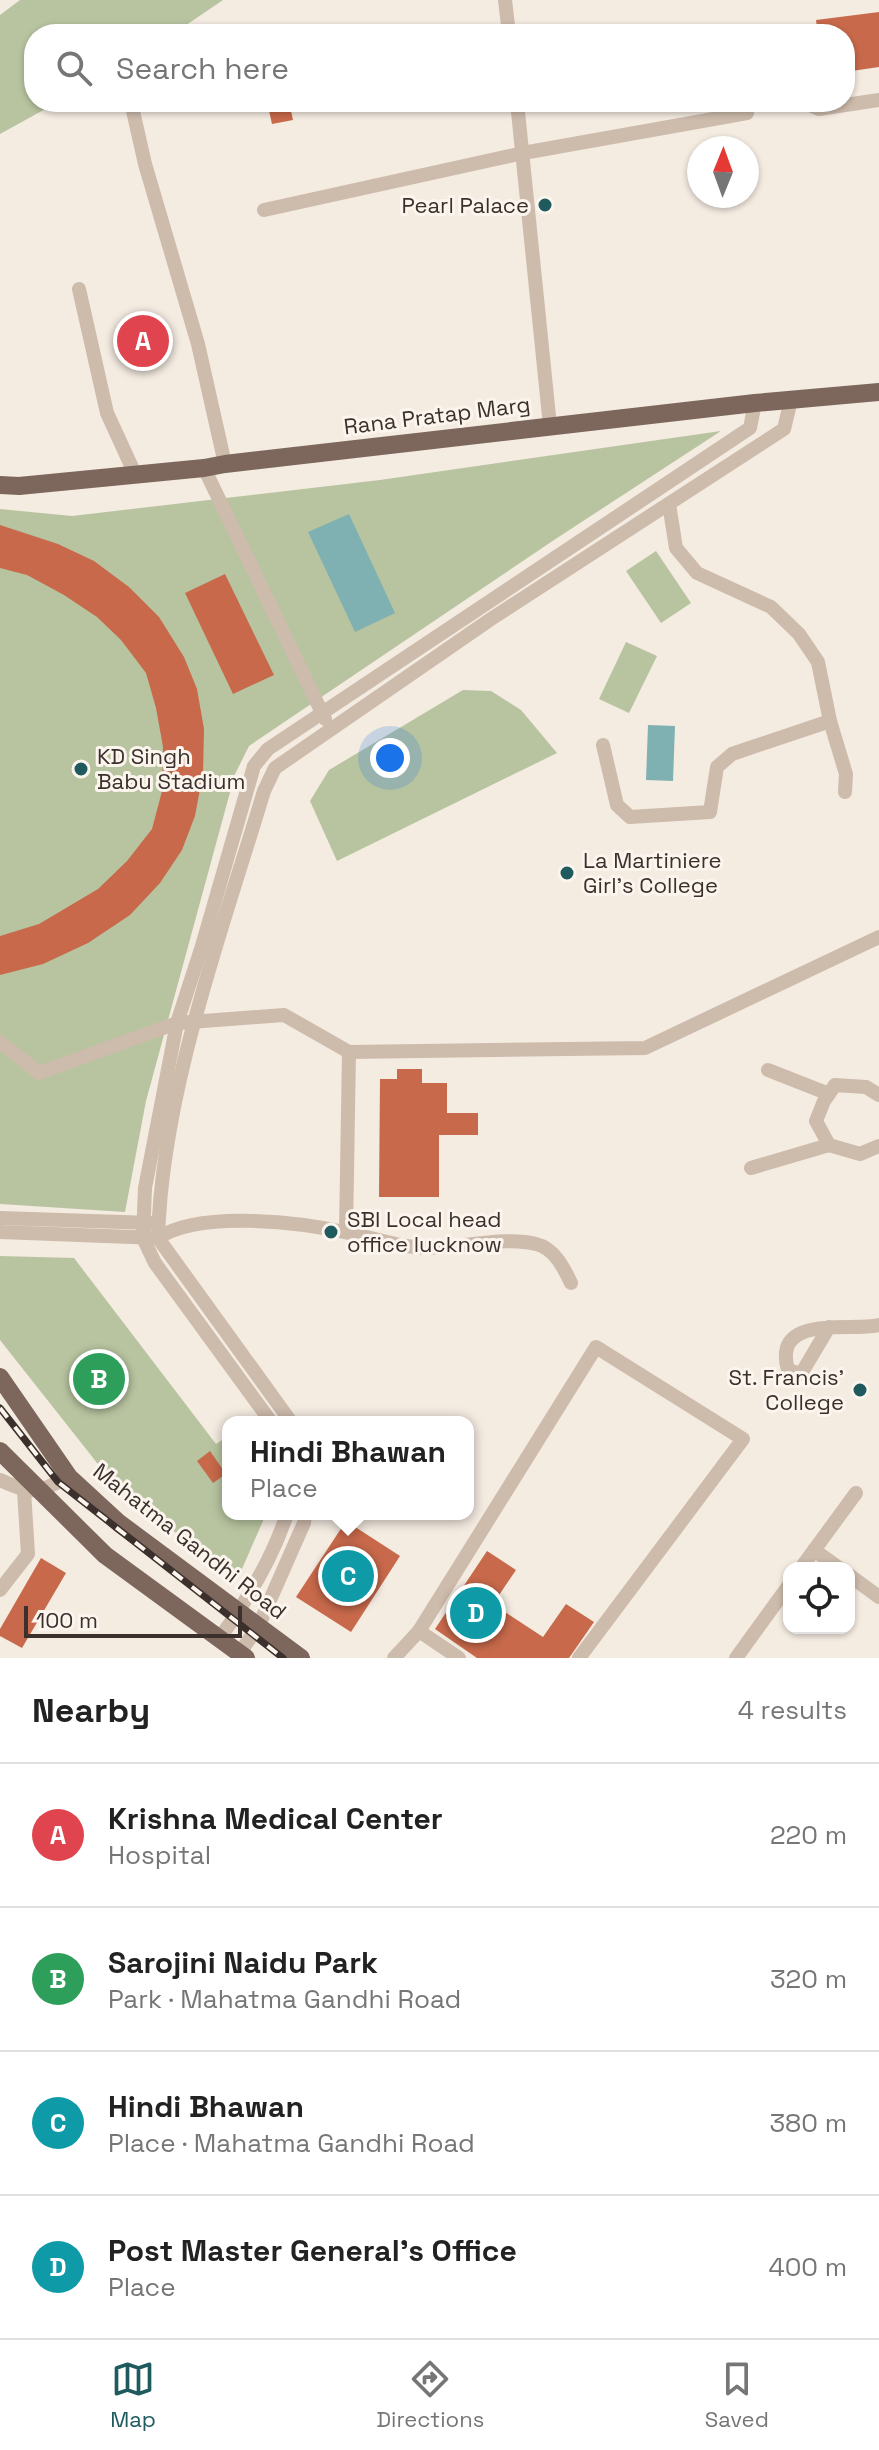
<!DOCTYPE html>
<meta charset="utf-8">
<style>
body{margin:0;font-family:"Space Grotesk",sans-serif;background:#f6f6f6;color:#222}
.controls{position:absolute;right:24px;bottom:24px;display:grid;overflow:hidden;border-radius:16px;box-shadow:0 2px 6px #0004}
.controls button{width:72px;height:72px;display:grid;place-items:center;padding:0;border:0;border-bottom:2px solid #e0e0e0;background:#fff;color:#222;font:40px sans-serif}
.compass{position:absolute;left:687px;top:136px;width:72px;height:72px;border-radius:50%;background:#fff;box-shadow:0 2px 6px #0004;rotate:1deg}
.scale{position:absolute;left:24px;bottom:20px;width:218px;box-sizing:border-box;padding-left:8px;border:4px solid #3b302b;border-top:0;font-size:22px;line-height:28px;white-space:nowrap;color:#3b302b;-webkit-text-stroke:6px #fbf5ee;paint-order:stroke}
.you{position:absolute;left:390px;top:758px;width:28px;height:28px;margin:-20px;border:6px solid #fff;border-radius:50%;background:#1a73e8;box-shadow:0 0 0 12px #1a73e833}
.badge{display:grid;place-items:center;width:52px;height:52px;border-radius:50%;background:#1f5a5e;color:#fff;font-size:26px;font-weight:700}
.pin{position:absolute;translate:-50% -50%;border:4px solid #fff;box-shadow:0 2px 8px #0006}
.popup{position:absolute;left:222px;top:1416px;width:252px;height:104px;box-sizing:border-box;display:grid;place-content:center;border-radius:16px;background:#fff;filter:drop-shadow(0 2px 6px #0005);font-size:26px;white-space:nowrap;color:#767676}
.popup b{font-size:30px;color:#222}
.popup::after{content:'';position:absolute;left:50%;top:100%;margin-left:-16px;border:16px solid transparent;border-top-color:#fff}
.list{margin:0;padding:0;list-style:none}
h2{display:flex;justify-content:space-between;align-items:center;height:104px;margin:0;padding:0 32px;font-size:34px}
h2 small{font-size:26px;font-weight:400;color:#767676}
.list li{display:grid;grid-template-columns:52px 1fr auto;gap:24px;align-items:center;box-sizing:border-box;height:144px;padding:0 32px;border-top:2px solid #e0e0e0}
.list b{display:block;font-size:30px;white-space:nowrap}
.list p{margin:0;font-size:26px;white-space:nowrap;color:#767676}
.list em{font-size:26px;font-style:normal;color:#767676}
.icon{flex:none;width:44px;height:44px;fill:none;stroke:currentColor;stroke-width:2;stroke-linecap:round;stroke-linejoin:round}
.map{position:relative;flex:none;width:879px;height:1658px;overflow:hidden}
.search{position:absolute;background:#fff;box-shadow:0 2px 6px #0004;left:24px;right:24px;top:24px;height:88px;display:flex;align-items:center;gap:20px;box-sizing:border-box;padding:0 28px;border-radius:32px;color:#767676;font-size:30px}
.sheet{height:680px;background:#fff}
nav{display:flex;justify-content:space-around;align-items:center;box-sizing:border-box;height:112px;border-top:2px solid #e0e0e0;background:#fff;font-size:22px;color:#767676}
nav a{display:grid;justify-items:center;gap:4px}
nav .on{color:#1f5a5e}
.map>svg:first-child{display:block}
.green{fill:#b8c4a0}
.water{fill:#7fb0b2}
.building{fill:#c8694b}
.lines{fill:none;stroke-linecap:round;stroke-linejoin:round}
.minor{stroke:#cdbbac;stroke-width:14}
.major{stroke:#7d675c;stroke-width:18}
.rail-casing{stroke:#3b302b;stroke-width:7}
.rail{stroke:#fbf5ee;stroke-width:4;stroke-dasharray:12;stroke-linecap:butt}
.poi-dot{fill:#1f5a5e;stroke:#fbf5ee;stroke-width:3}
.labels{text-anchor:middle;stroke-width:6;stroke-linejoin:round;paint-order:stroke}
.poi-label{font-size:22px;fill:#3b302b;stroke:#fbf5ee;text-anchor:start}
.street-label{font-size:22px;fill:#3b302b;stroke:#fbf5ee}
</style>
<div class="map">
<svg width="879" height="1658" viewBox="0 0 879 1658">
<rect width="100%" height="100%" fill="#f4ebe1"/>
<g class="green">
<polygon points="20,0 223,0 173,34 34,34 34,102 58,102 0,134 0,15"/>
<polygon points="721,431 554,540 249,746 235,774 146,1101 125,1212 0,1204 0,509 72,516 380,480"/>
<polygon points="656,551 691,603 661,623 626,571"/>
<polygon points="626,642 657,656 629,713 599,699"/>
<polygon points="463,690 491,691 521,710 557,753 337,861 310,801 329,770"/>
<polygon points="0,1256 74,1258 216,1444 228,1436 228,1514 266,1514 238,1578 120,1492 0,1340"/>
</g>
<g class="water">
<polygon points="349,514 395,613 355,632 308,532"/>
<polygon points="648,725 675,726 673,781 646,780"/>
</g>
<g class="building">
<polygon points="879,12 879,67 845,72 845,34 818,34 816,20"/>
<polygon points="267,102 289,102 293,120 272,124"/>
<polygon points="0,525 58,544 94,561 129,587 159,617 184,657 197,689 204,729 203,773 195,816 182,850 160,883 130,915 88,943 43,964 0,975 0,936 39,924 98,889 127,861 152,829 162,791 163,747 156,708 146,673 121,640 97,617 64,595 27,575 0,568"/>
<polygon points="225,574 274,675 233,694 185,593"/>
<polygon points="397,1069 422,1069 422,1083 447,1083 447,1113 478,1113 478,1135 439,1135 439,1197 379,1197 380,1079 397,1079"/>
<polygon points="210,1451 226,1474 213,1483 197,1461"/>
<polygon points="346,1521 400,1556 351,1632 296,1597"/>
<polygon points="487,1551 516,1570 493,1604 543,1637 566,1604 594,1622 569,1658 477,1658 435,1629"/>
<polygon points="41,1558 66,1573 22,1648 0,1636 0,1629"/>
</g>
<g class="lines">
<g class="minor">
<polyline points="505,0 509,34"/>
<polyline points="131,102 145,164 198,344 225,464"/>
<polyline points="517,102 550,426"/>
<polyline points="810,102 810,105 819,109 879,100"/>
<polyline points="264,210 523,153 747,113"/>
<polyline points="79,289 107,413 135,474"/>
<polyline points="204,468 325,719"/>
<polyline points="669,504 676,548 697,573 771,607 799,634 818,662 830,721 846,774 845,792"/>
<polyline points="603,745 617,805 630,817 710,812 717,767 732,754 830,721"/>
<polyline points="0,1042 39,1073 177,1023 284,1015 349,1052 645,1048 879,937"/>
<polyline points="768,1070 829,1094"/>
<polyline points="879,1095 866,1087 835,1085 824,1101 816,1121 829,1145 860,1154 879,1146"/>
<polyline points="751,1168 829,1145"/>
<polyline points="0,1218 152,1223"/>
<path d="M0 1232 158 1238C200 1210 300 1222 349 1233 370 1237 392 1245 414 1247 451 1251 503 1235 536 1244 554 1248 564 1268 571 1283"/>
<polyline points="346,1232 349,1052"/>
<path d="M829 1327 801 1374 788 1370C772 1313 851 1332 879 1325"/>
<polyline points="271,1422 155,1263 143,1238 145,1188 177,1023 202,946 254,766 268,749 750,428 755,403"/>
<path d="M291 1422 158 1238C162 1092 222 931 264 791L275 768 491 619 784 429 791 400"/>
<path d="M0 1480C34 1495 36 1493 69 1477"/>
<polyline points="814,1550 839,1568"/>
<polyline points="801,1568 856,1493"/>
<polyline points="849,1575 879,1597"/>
<polyline points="0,1590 28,1554 24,1491"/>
<polyline points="419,1631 596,1347 743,1439 579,1658"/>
<path d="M219 1639C247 1601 272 1559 287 1514"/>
<polyline points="239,1654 259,1625 304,1523 305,1514"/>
<polyline points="394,1658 419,1631 459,1658"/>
<polyline points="736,1658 789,1585"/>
</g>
<g class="major">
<polyline points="0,485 19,486 204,468 225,464 755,403 879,392"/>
<polyline points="0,1377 69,1477 119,1523 301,1658"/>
<polyline points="0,1451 105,1555 246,1658"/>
</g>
<g class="rail-casing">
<polyline id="rail" points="0,1408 58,1482 283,1658"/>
</g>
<use href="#rail" class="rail"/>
</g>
<g class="poi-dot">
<circle cx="545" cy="205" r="8"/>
<circle cx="81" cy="769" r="8"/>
<circle cx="567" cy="873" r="8"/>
<circle cx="331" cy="1232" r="8"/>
<circle cx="860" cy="1390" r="8"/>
</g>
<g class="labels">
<g class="poi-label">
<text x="529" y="213" text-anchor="end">Pearl Palace</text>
<text x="97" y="764">KD Singh<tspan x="97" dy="25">Babu Stadium</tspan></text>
<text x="583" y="868">La Martiniere<tspan x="583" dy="25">Girl's College</tspan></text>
<text x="347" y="1227">SBI Local head<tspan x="347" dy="25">office lucknow</tspan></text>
<text x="844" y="1385" text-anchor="end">St. Francis'<tspan x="844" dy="25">College</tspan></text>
</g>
<g class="street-label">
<text transform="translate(437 415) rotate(-7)" y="8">Rana Pratap Marg</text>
<text transform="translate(190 1541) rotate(38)" y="8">Mahatma Gandhi Road</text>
</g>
</g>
</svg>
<div class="controls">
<button><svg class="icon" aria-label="locate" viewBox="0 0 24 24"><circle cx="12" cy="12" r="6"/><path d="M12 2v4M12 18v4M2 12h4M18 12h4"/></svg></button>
</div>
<svg class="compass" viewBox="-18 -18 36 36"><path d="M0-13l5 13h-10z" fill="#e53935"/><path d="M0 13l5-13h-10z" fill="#767676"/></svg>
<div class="scale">100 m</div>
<div class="you"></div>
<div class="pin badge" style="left:143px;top:341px;background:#e0444e">A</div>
<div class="pin badge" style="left:99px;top:1379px;background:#2e9e5b">B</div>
<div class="pin badge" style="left:348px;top:1576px;background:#0f9aa8">C</div>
<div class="popup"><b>Hindi Bhawan</b>Place</div>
<div class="pin badge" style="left:476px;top:1613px;background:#0f9aa8">D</div>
<div class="search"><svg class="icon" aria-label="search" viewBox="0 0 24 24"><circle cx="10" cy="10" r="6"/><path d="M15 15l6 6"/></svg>Search here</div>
</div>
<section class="sheet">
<h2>Nearby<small>4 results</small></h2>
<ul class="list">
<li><span class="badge" style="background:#e0444e">A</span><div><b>Krishna Medical Center</b><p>Hospital</p></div><em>220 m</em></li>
<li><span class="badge" style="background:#2e9e5b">B</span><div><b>Sarojini Naidu Park</b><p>Park · Mahatma Gandhi Road</p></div><em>320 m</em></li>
<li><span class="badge" style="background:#0f9aa8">C</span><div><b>Hindi Bhawan</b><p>Place · Mahatma Gandhi Road</p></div><em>380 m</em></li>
<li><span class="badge" style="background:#0f9aa8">D</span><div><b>Post Master General's Office</b><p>Place</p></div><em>400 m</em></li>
</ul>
</section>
<nav>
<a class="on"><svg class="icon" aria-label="map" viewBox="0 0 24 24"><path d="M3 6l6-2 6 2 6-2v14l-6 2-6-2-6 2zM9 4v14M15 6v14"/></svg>Map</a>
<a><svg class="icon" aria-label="directions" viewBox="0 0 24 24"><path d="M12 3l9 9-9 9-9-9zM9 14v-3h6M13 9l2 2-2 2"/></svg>Directions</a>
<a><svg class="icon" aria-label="saved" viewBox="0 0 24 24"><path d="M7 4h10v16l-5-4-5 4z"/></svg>Saved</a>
</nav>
